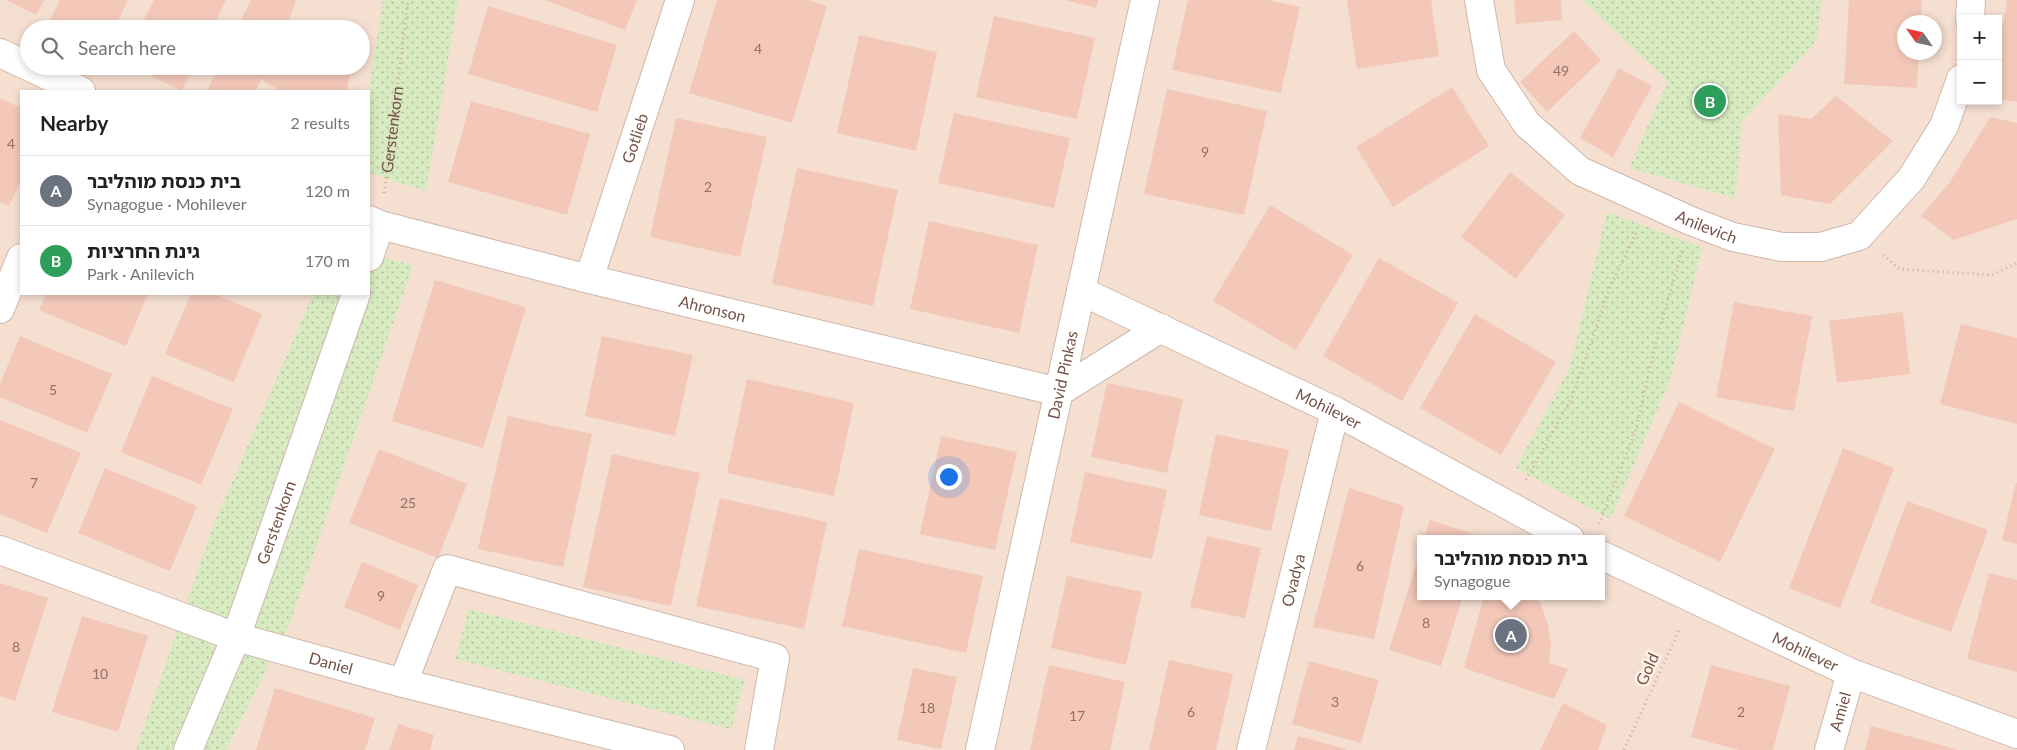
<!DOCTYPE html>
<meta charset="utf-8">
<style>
body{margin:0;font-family:Lato,"Noto Sans Hebrew",sans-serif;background:#f2f2f2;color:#202124}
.controls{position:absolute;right:15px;top:15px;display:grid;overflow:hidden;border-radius:0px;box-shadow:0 2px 8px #0003}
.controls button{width:45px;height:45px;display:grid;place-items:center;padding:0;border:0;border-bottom:1px solid #e0e0e0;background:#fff;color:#202124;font:25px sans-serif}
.compass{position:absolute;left:1897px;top:15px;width:45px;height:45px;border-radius:50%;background:#fff;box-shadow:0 2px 8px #0003;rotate:304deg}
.you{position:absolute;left:948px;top:476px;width:18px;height:18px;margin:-12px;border:4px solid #fff;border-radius:50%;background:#1a73e8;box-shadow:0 0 0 8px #1a73e833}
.badge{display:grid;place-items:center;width:32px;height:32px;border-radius:50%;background:#ea580c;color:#fff;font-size:16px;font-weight:700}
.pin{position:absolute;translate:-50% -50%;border:2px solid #fff;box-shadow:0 1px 5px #0006}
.popup{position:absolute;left:1417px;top:535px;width:188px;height:65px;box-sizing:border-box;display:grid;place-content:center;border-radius:0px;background:#fff;filter:drop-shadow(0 1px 4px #0005);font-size:16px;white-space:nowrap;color:#757577}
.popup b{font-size:19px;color:#202124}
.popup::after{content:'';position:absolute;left:50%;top:100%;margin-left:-10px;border:10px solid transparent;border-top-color:#fff}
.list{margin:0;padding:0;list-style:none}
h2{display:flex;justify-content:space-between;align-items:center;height:65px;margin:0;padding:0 20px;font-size:21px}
h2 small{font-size:16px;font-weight:400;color:#757577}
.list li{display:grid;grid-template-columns:32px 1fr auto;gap:15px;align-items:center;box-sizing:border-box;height:70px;padding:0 20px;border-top:1px solid #e0e0e0}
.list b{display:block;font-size:19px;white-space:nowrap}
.list p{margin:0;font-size:16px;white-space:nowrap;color:#757577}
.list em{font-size:16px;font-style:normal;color:#757577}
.icon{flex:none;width:28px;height:28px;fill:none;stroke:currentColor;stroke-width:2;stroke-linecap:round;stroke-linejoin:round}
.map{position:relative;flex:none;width:2017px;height:750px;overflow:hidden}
.search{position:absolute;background:#fff;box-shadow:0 2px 8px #0003;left:20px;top:20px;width:350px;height:55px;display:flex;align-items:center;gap:12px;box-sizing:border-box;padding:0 18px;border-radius:28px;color:#757577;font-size:19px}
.panel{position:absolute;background:#fff;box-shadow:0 2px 8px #0003;left:20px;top:90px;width:350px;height:205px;border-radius:0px}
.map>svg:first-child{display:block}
.residential{fill:#f4dfd0;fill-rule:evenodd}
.park{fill:url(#park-dots)}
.building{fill:#f3c8b9}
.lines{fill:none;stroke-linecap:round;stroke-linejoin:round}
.minor-casing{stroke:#d0b7ac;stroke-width:30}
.path{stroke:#d7ab9c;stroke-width:3;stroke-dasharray:1 4;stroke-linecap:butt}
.minor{stroke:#fff;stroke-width:28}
.labels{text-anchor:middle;stroke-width:5;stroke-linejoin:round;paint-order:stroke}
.number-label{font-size:14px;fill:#947064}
.street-label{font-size:16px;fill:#755248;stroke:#fff3e9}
</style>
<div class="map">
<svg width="2017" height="750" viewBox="0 0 2017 750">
<defs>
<pattern id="park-dots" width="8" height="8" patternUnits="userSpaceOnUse" patternTransform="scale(1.25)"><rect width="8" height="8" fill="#d7eac0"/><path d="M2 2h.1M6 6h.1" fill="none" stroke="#b3c09e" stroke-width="1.8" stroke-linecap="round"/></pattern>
</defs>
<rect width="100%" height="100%" fill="#fdefe2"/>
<path class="residential" d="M0 0H2017V750H0ZM1961 19H1998V101H1961ZM1904 22H1934V52H1904ZM29 29H361V66H29ZM21 91H369V294H21ZM1421 539H1601V596H1421Z"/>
<g class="park">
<polygon points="383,0 458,0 426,191 369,173 369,91"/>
<polygon points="1582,0 1822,0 1816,42 1742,121 1735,198 1629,168 1668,81"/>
<polygon points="1607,212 1702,247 1670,381 1610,519 1516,468 1570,367"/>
<polygon points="369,254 413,265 291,620 226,750 136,750 212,529 313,294 369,294"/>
<polygon points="469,609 744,680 731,729 455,659"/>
</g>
<g class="building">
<polygon points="6,0 44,0 36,15"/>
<polygon points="60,0 128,0 114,29 46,29"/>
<polygon points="154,0 226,0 212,29 139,29"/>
<polygon points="251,0 296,0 286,29 237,29"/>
<polygon points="545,0 637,0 625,30"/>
<polygon points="717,0 808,0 827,6 792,123 689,93"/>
<polygon points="1065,0 1098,0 1096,8"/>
<polygon points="1188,0 1268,0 1300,7 1281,93 1172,70"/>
<polygon points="1347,0 1431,0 1439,56 1357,69"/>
<polygon points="1514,0 1561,0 1562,20 1516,24"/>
<polygon points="1849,0 1922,0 1921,22 1904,22 1904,52 1919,52 1917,88 1844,84"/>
<polygon points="2007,0 2017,0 2017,102 1998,99 1998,58"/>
<polygon points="488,6 617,45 597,112 468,74"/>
<polygon points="994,16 1095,38 1077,119 976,97"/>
<polygon points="1574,31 1601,60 1547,112 1520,82"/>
<polygon points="859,35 937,52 916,151 837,133"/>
<polygon points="132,66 194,66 182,91"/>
<polygon points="219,66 351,66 347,91 280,91 261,79 256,91 207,91"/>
<polygon points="1619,68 1652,86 1613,157 1580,138"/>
<polygon points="1452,87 1489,146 1393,207 1356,147"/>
<polygon points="1167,89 1267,111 1244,215 1144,194"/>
<polygon points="1836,96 1893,141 1830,204 1781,195 1778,114 1811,119"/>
<polygon points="0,98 21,108 21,180 9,206 0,202"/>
<polygon points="471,101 590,134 567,215 448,182"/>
<polygon points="954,113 1070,138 1054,208 938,183"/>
<polygon points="1990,117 2017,123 2017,219 1954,240 1921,216 1950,182"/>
<polygon points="676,118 767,137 740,257 650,237"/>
<polygon points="797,168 898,190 873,306 772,284"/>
<polygon points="1510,172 1565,215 1516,279 1461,237"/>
<polygon points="1270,205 1353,255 1296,350 1213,301"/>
<polygon points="929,221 1038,245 1019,333 910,309"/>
<polygon points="1379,258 1458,303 1402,401 1323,356"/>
<polygon points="435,280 526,307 483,448 392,421"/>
<polygon points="46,294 148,294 126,346 39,310"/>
<polygon points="191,294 214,294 262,314 234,382 165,354"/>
<polygon points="1734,302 1812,316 1794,411 1716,397"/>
<polygon points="1903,312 1910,374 1837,383 1829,321"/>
<polygon points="1475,314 1556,362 1501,455 1420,408"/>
<polygon points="1961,324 2017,338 2017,424 1940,404"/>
<polygon points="20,336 112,374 87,433 0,397 0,384"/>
<polygon points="602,336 693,355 675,436 585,416"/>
<polygon points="152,376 233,409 201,485 121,452"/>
<polygon points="747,379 854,403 834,496 727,473"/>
<polygon points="1107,383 1183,399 1167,473 1091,457"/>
<polygon points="1679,402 1775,449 1720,562 1624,516"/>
<polygon points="508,416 592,434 563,567 478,549"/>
<polygon points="0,420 81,453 47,533 0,514"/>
<polygon points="1216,434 1289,450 1271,531 1199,515"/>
<polygon points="941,436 1017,452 995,550 920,534"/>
<polygon points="1843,448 1894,468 1840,608 1789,588"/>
<polygon points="379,449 467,484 438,558 349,523"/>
<polygon points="612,454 700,473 671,606 583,587"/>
<polygon points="105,468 197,506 170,571 78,533"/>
<polygon points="1085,472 1167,490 1152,559 1070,542"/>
<polygon points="2016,483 2017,483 2017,544 2002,540"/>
<polygon points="1349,488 1404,506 1374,639 1313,627"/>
<polygon points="720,498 827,522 804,629 696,606"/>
<polygon points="1907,501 1988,530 1951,632 1870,603"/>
<polygon points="1430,520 1482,537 1482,539 1424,539"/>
<polygon points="1207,536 1261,548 1245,618 1190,607"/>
<polygon points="859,549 983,576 966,653 842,626"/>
<polygon points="1421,549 1421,596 1463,596 1441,666 1389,650"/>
<polygon points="362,562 418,585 400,630 344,607"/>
<polygon points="1989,573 2017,580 2017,672 1967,659"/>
<polygon points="1067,576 1142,592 1126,665 1051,648"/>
<polygon points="0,583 48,598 15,701 0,696"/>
<polygon points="1484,596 1529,596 1540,602 1548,625 1551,645 1549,663 1568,669 1554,699 1464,668"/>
<polygon points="82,616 148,636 118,732 52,712"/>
<polygon points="1169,660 1233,674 1216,750 1149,750"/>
<polygon points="1309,661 1379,680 1361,743 1292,724"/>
<polygon points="1049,665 1125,682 1110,750 1030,750"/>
<polygon points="1711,665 1790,686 1773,750 1739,750 1691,737"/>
<polygon points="913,668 957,677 941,749 897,740"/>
<polygon points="275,688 375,718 365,750 256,750"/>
<polygon points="1563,703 1607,725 1598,750 1540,750"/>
<polygon points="398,724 434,735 430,750 389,750"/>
<polygon points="1871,726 1956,749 1956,750 1865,750"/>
<polygon points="1298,736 1346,749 1346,750 1294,750"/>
</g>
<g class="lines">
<g class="minor-casing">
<g id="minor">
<path id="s2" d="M1479 0 1491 70 1527 124 1580 171 1691 221 1733 237 1782 247H1821L1859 236 1911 179 1944 126 1961 79"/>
<polyline points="1970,19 1971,0"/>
<polyline points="0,53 81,91"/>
<path id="s3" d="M369 220 380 225 589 279 1059 392"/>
<polyline points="369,257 380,225"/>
<path id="s4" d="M589 279 680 0"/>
<path id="s5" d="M1081 291 1335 411 1570 539"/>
<polyline points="0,309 21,258"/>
<polyline points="1059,392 1161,328"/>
<path id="s6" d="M0 550 236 637 403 683 670 750"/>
<path id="s7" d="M1601 555 1851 673 2017 734"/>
<polyline points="403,683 447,569 775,658 759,750"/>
<path id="s8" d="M188 750 236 637 356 294"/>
<path id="s9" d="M980 750 1145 0"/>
<path id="s10" d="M1251 750 1335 411"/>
<path id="s11" d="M1829 750 1851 673"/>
</g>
</g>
<g class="path">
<path id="s1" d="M384 193 408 0"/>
<polyline points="1883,255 1899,269 1992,275 2017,263"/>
<polyline points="1526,480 1572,397 1610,287 1637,231"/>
<polyline points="1599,524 1636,429 1658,333 1682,251"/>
<polyline points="1624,750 1680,628"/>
</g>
<use href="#minor" class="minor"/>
</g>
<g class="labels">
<g class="number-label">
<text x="758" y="54">4</text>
<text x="1561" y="76">49</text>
<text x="11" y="149">4</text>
<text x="1205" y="157">9</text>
<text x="708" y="192">2</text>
<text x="53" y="395">5</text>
<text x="34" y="488">7</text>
<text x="408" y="508">25</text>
<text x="1360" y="571">6</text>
<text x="381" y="601">9</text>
<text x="1426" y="628">8</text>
<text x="16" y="652">8</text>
<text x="100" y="679">10</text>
<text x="1335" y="707">3</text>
<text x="927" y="713">18</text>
<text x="1191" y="717">6</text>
<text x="1741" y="717">2</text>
<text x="1077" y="721">17</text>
</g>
<g class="street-label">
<text dy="6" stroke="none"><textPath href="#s1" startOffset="64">Gerstenkorn</textPath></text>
<text dy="6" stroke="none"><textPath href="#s4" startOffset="148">Gotlieb</textPath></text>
<text dy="6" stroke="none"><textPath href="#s2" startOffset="345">Anilevich</textPath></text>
<text dy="6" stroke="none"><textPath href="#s3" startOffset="355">Ahronson</textPath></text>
<text dy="6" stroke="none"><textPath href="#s9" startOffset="384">David Pinkas</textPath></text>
<text dy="6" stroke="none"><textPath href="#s5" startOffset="274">Mohilever</textPath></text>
<text dy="6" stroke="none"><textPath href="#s8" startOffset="244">Gerstenkorn</textPath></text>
<text dy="6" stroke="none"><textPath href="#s10" startOffset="175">Ovadya</textPath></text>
<text dy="6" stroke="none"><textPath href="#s7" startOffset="226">Mohilever</textPath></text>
<text dy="6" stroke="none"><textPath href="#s6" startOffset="350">Daniel</textPath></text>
<text transform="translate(1647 669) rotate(-66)" y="6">Gold</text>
<text dy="6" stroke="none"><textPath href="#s11" startOffset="40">Amiel</textPath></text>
</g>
</g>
</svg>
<div class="controls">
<button>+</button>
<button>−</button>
</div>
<svg class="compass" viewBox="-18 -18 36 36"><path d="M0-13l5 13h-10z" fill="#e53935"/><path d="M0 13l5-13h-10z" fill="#757577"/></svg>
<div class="you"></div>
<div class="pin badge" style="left:1511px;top:635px;background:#6b7280">A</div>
<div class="popup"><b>בית כנסת מוהליבר</b>Synagogue</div>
<div class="pin badge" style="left:1710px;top:101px;background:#2e9e5b">B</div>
<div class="search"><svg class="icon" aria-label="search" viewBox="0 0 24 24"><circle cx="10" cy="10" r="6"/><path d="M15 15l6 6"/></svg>Search here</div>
<section class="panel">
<h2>Nearby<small>2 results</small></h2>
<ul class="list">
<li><span class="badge" style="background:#6b7280">A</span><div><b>בית כנסת מוהליבר</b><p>Synagogue · Mohilever</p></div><em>120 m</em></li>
<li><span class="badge" style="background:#2e9e5b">B</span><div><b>גינת החרציות</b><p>Park · Anilevich</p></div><em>170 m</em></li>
</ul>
</section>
</div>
